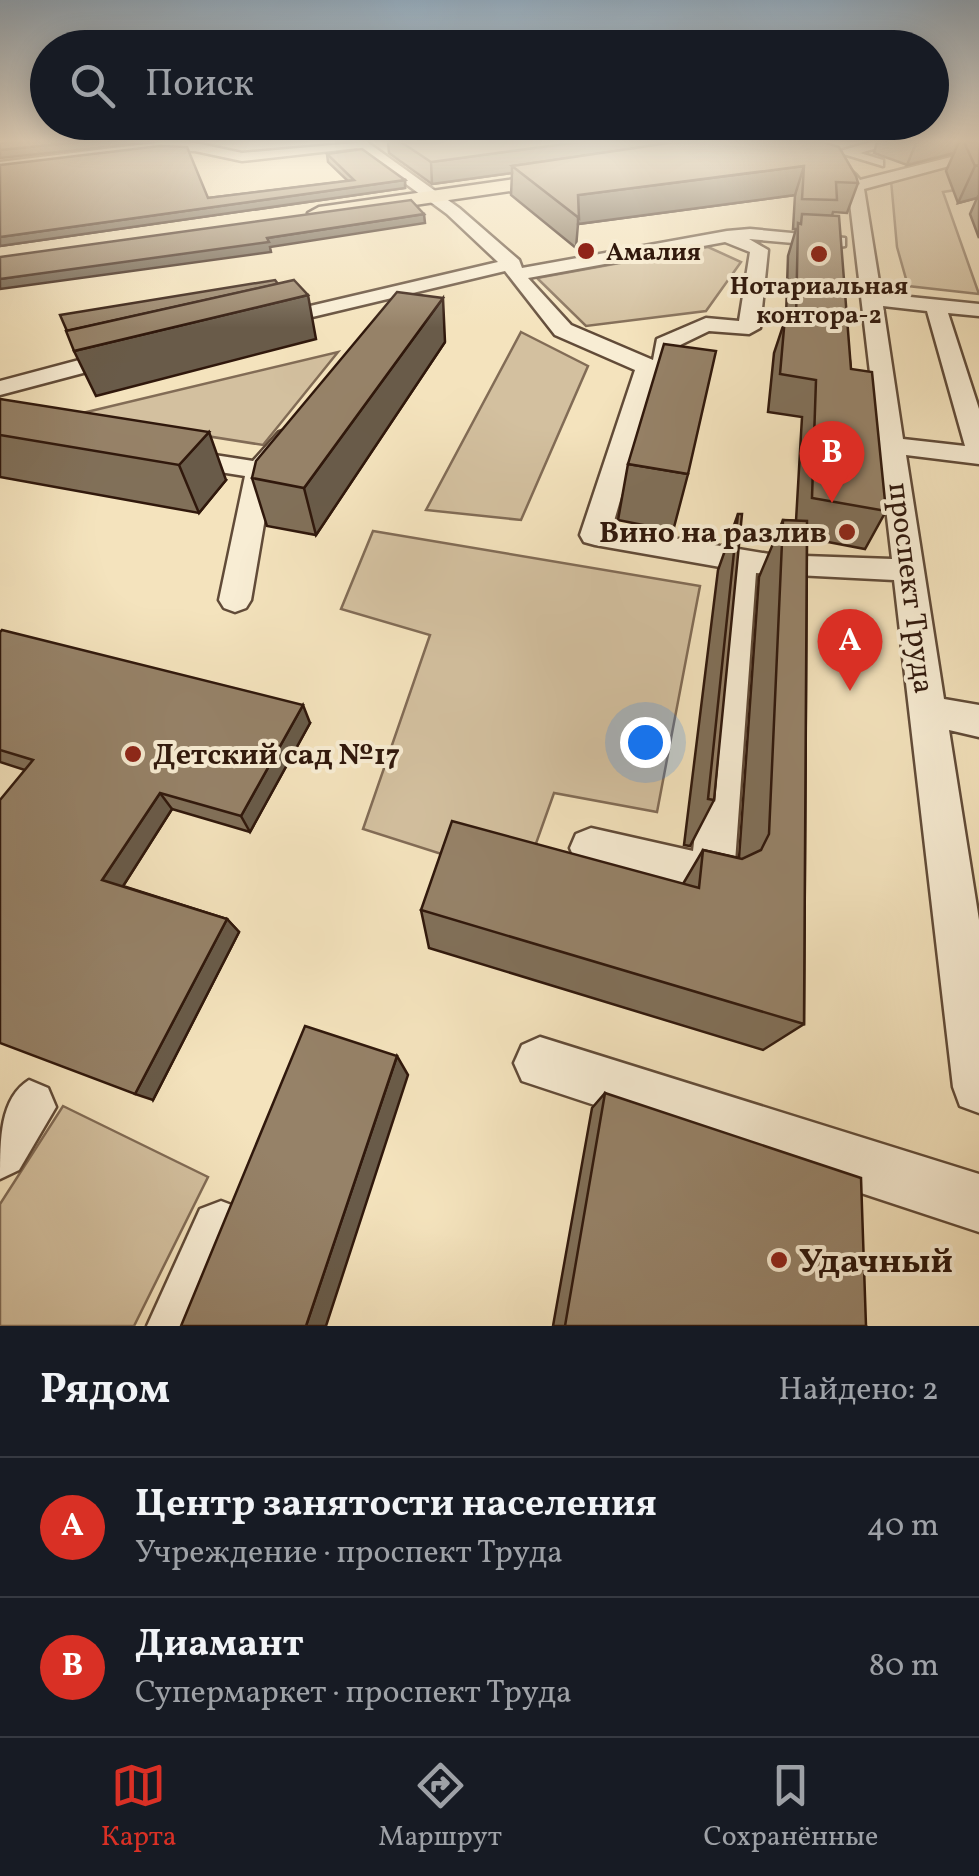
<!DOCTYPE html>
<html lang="ru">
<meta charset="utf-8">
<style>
body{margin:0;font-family:Vollkorn,serif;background:#20242c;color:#f1f3f6}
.you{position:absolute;left:645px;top:742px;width:35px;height:35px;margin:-25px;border:8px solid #fff;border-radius:50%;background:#1a73e8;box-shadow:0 0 0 15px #1a73e833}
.badge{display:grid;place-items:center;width:65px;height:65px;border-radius:50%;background:#d93025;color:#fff;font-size:32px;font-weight:700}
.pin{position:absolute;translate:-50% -82px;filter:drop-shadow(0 2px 5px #0008)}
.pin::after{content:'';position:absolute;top:52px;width:35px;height:30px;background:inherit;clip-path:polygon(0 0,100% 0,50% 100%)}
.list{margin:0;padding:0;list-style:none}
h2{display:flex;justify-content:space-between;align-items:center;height:130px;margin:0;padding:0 40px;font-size:42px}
h2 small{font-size:32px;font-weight:400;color:#9ea1a6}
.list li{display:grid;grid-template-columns:65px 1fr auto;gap:30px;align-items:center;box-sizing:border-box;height:140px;padding:0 40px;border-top:2px solid #363941}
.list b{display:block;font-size:38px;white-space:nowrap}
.list p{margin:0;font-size:32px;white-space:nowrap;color:#9ea1a6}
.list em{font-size:32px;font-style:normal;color:#9ea1a6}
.icon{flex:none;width:55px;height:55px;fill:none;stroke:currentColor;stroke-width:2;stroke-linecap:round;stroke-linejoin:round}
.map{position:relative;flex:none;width:979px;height:1326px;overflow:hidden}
.search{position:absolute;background:#171b24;box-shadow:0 5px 25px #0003;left:30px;right:30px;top:30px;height:110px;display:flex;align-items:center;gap:25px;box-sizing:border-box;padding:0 35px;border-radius:55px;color:#9ea1a6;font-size:38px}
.sheet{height:410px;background:#171b24}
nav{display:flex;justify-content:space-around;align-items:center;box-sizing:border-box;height:140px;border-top:2px solid #363941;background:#171b24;font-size:28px;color:#9ea1a6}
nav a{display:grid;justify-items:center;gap:5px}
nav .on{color:#d93025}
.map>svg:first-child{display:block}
.green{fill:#d3c09f;stroke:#826c56;stroke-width:2.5}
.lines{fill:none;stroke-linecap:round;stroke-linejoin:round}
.minor-casing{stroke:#614b38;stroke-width:5}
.major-casing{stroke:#30180c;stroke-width:5}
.minor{fill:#f8edd4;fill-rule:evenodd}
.major{fill:#f4e3bd;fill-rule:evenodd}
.wall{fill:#817059;stroke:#30180c;stroke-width:2.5}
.shaded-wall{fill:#695b49;stroke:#30180c;stroke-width:2.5}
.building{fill:#968268;stroke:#30180c;stroke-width:2.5}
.poi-dot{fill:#8f2418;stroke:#f8edd4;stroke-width:4}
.labels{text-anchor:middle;stroke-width:8;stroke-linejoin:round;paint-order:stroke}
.far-poi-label{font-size:25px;font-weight:bold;fill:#30180c;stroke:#f8edd4;text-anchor:start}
.poi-label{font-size:30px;font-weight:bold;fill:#30180c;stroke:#f8edd4;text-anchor:end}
.street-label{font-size:30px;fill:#30180c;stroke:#f8edd4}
.near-poi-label{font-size:35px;font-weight:bold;fill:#30180c;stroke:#f8edd4;text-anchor:start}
</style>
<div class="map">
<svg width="979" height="1326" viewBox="0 0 979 1326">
<rect width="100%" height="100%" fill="#f4e3bd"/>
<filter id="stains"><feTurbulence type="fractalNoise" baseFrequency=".002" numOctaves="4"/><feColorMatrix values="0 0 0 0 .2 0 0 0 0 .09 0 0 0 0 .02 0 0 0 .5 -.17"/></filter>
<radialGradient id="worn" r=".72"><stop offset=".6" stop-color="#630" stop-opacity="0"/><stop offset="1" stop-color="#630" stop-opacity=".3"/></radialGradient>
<g class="green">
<polygon points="979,161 955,190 943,192 979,294 908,286 897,247 891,180"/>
<polygon points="708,247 741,262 706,311 586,326 537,278"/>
<polygon points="521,332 588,366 521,520 426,510"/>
<polygon points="338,352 263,445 74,415"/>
<polygon points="373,531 700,586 657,812 554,793 523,880 363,829 430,635 341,609"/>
<polygon points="63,1106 208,1177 134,1326 0,1326 0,1204"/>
</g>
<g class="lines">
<g class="minor-casing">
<g id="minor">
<path d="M162 142 195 143 242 153 367 142 459 208 519 260 522 268 727 231 750 229 845 238V246L839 247 749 239 768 250 760 328 749 334 709 331 676 347 672 371 657 373 612 528 775 555 892 559 848 186 843 178 811 161C824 153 851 167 860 180L979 150V158L864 189 881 294 979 304V316L948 313 979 409V464L906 455 944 699 979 705V737L949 730 979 920V1113L960 1106 953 1087 894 580 756 573 734 876 727 891 712 897 576 862 570 848 576 834 591 828 693 851 726 568 595 545 584 542 580 535 635 370 555 335 505 271 266 328 259 326 255 322 259 318 498 262 447 214 357 148 242 161 195 151 162 150 0 170V162ZM725 242 750 252 739 321 706 318 657 339 653 360 571 325 528 278ZM883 306 927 311 965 446 903 439Z"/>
<polygon points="871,142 896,142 860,153 883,160 883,166 837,152"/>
<polygon points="128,347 136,349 139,354 136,359 0,395 0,381"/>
<polygon points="288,429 301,437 273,471 251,600 246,608 235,612 224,608 219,600 245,476 176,465 163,457 176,449 253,461 279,432"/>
<polygon points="540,1037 979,1174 979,1232 522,1081 514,1063 522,1045"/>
<path d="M29 1080 48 1088 56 1107 19 1170 0 1179C0 1139 0 1098 29 1080Z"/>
<polygon points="221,1201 242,1209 250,1230 209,1326 147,1326 200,1209"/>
</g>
</g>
<g class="major-casing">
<polygon id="major" points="572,171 579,173 579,181 319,219 308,213 319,207"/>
</g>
<use href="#minor" class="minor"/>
<use href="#major" class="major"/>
</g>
<g class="wall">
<polygon points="388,142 823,142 858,183 847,213 833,212 832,216 851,369 886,511 865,549 807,538 804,1024 763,1050 429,948 421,910 683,884 703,850 739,858 759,577 783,520 796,521 802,417 768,412 774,353 786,317 788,256 796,229 793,229 795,195 578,224 576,248 511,195 512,173 432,184 389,153"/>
<polygon points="877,142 979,142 979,238 970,214 977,198 958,203 946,171 954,153 907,165 874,153"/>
<polygon points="327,154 405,180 405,188 0,246 0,165 208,198 348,181 328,162"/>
<polygon points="445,342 316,535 267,526 252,478"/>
<polygon points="0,399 226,480 199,513 0,477"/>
<polygon points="628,464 688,474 673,531 618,520"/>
<polygon points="738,514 714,800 690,846 684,845 718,570"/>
<polygon points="0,632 310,723 250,832 172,809 123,886 227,919 239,932 153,1100 25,770 0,762"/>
<polygon points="605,1093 866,1326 553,1326 592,1108"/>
</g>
<g class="shaded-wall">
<polygon points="78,142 154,142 0,158 0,150"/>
<polygon points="579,142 677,142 512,166 512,173 432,184 431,162"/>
<polygon points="921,142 959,142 954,153 907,165 916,143"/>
<polygon points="979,165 979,195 977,198 958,203 975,166"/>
<polygon points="804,166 795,195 578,224 578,195"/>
<polygon points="405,180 405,188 0,246 0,237"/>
<polygon points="424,214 425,223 270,247 271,252 0,289 0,279"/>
<polygon points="308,295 316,339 96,396 74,351"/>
<polygon points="443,298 445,342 316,535 304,488"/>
<polygon points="209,432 226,480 199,513 179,465"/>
<polygon points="303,705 310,723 250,832 241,816"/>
<polygon points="160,793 172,809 118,894 102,880"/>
<polygon points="227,919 239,932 153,1100 135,1094"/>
<polygon points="397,1056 408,1075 326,1326 306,1326"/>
</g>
<g class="building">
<polygon points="10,142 78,142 0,150 0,143"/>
<polygon points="401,142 579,142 431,162"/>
<polygon points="676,142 823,142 839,147 856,176 858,183 836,182 837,200 802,199 804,166 578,195 579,218 512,166"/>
<polygon points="964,142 979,142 979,165 975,166"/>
<polygon points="160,146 187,147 208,198 354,180 327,154 362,149 405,180 0,237 0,165"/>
<polygon points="411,200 424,214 267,238 269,242 0,279 0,257"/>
<polygon points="802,214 839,216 851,369 872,372 886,511 812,498 816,380 780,374 785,317 796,319 798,223 801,224"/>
<polygon points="275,280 278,284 67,331 60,315"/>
<polygon points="294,280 308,295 74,351 66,331"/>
<polygon points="397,292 443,298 304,488 252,478 256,461"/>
<polygon points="664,344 716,351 688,474 628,464"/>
<polygon points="0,399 209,432 179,465 0,435"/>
<polygon points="738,514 742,514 714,800 708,799"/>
<polygon points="783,520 807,521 804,1024 421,910 452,821 699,888 703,850 742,859 761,850 769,834"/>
<polygon points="2,630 303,705 241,816 160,793 102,880 227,919 135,1094 0,1043 0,800 33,760 0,750 0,632"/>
<polygon points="305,1026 397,1056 306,1326 181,1326"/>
<polygon points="605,1093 861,1178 866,1326 565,1326"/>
</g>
<linearGradient id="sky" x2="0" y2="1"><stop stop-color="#92abbf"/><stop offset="0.43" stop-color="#faf2e1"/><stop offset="1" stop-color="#faf2e1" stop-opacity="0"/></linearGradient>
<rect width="979" height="328" fill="url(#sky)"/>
<g class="poi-dot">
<circle cx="586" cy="251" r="10"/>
<circle cx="819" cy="254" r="10"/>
<circle cx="847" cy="532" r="10"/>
<circle cx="133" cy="754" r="10"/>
<circle cx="779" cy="1260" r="10"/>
</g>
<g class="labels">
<g class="far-poi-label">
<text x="606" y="260">Амалия</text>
<text x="819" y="294" text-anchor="middle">Нотариальная<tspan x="819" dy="29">контора-2</tspan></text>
</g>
<g class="poi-label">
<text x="827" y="542">Вино на разлив</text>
<text x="153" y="764" text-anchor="start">Детский сад №17</text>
</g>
<g class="street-label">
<text transform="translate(912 588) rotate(83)" y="10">проспект Труда</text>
</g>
<g class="near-poi-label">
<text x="799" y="1272">Удачный</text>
</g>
</g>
<rect width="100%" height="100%" filter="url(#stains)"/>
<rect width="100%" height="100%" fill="url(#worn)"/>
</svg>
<div class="you"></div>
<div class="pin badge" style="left:850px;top:691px">A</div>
<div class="pin badge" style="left:832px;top:503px">B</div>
<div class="search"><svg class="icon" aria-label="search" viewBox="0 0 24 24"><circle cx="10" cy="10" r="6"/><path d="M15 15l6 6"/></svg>Поиск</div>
</div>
<section class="sheet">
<h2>Рядом<small>Найдено: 2</small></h2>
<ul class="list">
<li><span class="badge">A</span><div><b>Центр занятости населения</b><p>Учреждение · проспект Труда</p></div><em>40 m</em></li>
<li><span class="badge">B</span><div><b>Диамант</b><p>Супермаркет · проспект Труда</p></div><em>80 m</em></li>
</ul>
</section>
<nav>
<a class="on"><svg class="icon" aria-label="map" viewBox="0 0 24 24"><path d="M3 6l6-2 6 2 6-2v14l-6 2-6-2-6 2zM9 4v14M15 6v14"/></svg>Карта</a>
<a><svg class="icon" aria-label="directions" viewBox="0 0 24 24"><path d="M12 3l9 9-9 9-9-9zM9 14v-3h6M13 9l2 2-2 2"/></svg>Маршрут</a>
<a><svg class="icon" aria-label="saved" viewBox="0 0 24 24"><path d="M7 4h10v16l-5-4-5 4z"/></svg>Сохранённые</a>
</nav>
